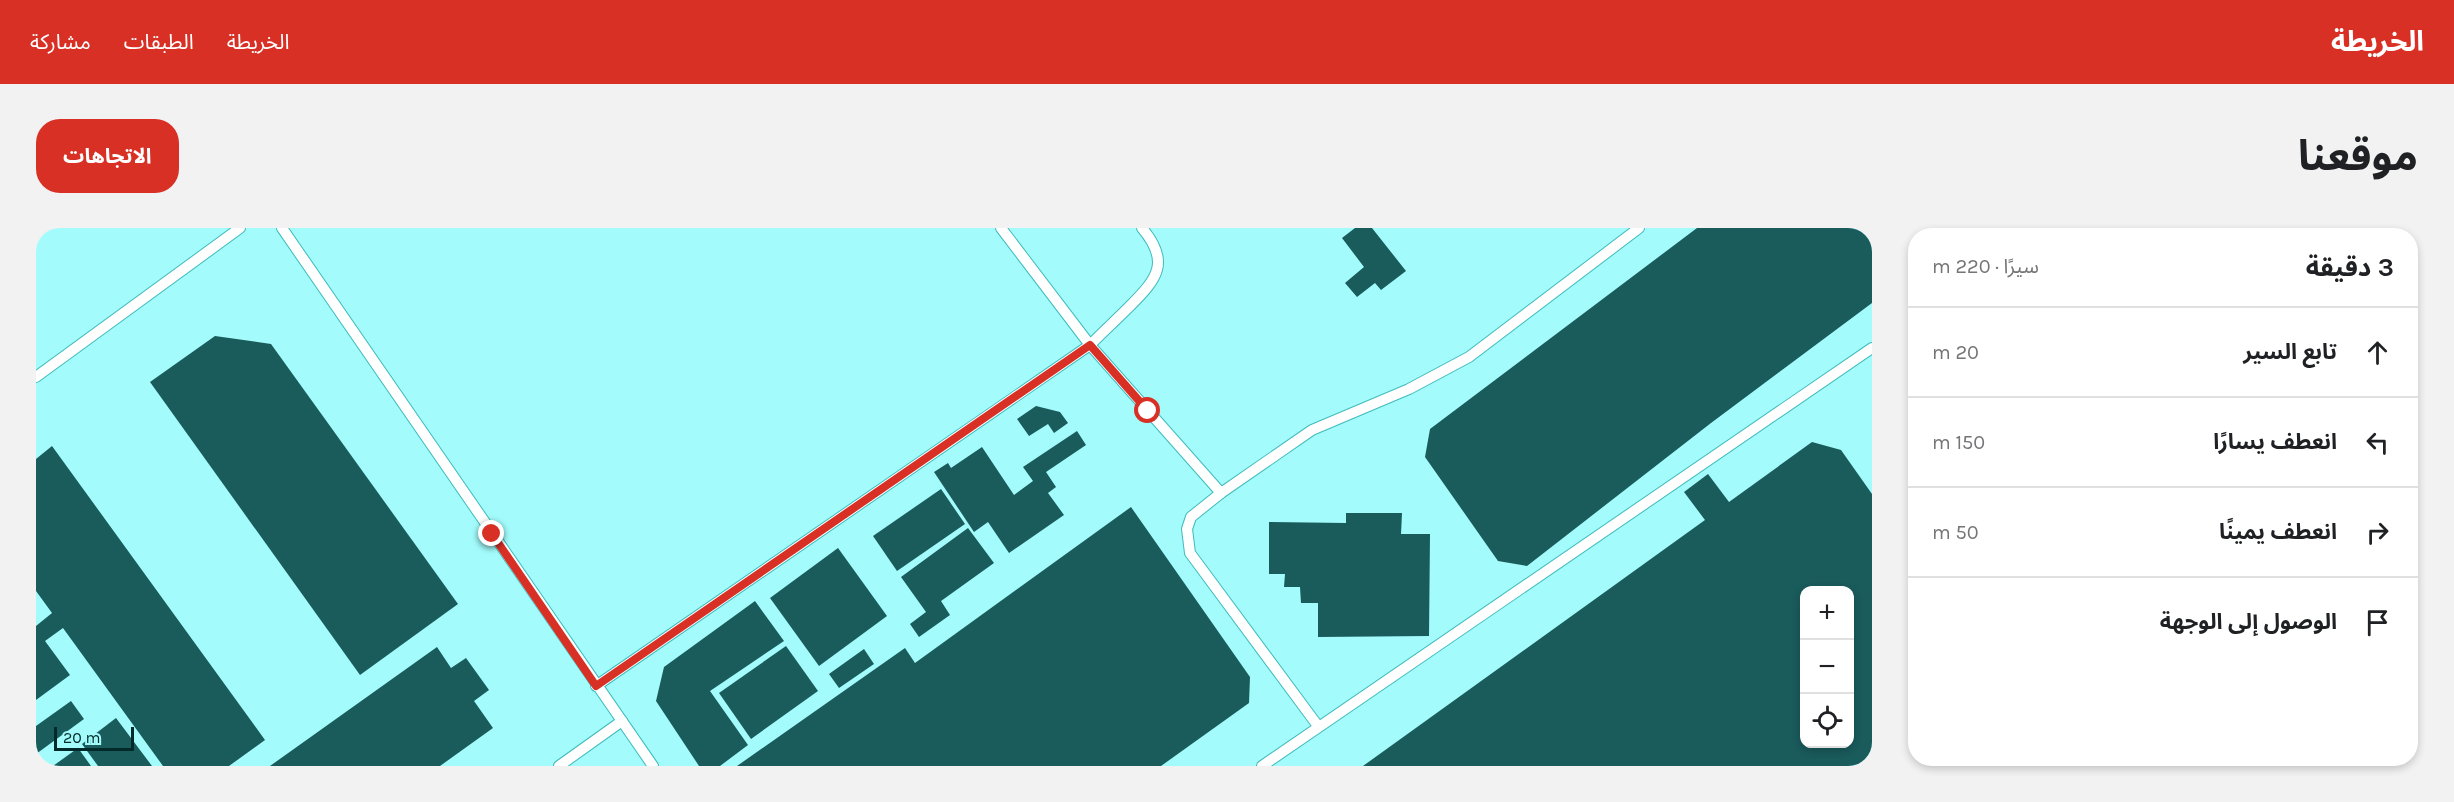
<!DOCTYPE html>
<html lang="ar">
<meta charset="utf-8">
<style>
body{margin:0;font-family:Karla,"Noto Sans Arabic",sans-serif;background:#f2f2f2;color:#202124;direction:rtl}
.controls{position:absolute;right:18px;bottom:18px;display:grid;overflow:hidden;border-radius:12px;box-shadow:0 3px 9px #0003}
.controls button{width:54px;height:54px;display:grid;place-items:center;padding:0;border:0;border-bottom:2px solid #e0e0e0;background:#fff;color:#202124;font:30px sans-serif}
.scale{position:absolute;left:18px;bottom:15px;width:80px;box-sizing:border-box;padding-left:6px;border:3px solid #022a2a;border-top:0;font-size:16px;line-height:21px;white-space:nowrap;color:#022a2a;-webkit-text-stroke:4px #a3fbfb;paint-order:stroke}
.stop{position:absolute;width:18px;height:18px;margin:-14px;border:4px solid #d93025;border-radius:50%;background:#fff}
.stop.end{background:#d93025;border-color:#fff;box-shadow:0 2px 6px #0008}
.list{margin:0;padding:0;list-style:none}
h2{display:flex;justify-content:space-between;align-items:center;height:78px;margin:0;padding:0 24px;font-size:26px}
h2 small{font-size:20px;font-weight:400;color:#757577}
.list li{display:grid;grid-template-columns:39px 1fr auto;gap:18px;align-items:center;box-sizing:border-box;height:90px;padding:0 24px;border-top:2px solid #e0e0e0}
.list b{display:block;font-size:22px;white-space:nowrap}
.list em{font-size:20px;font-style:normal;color:#757577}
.icon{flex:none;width:33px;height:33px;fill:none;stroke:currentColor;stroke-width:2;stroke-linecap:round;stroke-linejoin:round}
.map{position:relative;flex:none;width:1836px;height:538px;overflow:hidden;direction:ltr;border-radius:24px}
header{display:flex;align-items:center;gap:36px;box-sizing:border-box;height:84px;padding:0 30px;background:#d93025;color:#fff}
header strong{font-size:28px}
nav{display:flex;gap:33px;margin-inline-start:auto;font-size:21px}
.intro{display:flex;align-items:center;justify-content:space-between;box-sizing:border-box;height:144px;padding:0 36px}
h1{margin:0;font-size:42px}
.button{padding:15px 27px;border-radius:24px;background:#d93025;color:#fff;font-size:21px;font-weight:700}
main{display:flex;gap:36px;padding:0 36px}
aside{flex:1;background:#fff;border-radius:24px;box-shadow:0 3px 9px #0003}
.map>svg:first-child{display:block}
.building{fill:#1a5b5c;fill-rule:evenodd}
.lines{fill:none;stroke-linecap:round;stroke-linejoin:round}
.lane-casing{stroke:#40bbbc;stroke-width:12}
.lane{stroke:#fff;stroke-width:10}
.route{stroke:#d93025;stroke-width:8}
</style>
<header>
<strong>الخريطة</strong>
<nav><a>الخريطة</a><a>الطبقات</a><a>مشاركة</a></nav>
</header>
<div class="intro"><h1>موقعنا</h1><a class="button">الاتجاهات</a></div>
<main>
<aside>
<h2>3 دقيقة<small>سيرًا · 220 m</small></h2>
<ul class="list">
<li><svg class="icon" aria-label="ahead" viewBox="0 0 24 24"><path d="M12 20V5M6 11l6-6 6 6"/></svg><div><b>تابع السير</b></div><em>20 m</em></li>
<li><svg class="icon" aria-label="left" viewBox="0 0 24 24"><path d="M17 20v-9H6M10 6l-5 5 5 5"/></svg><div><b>انعطف يسارًا</b></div><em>150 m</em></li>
<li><svg class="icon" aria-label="right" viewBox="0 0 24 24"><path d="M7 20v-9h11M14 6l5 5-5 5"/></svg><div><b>انعطف يمينًا</b></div><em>50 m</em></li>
<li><svg class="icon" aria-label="arrive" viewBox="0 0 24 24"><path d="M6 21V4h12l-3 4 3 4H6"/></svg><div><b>الوصول إلى الوجهة</b></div></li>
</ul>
</aside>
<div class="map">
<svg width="1836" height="538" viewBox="0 0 1836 538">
<rect width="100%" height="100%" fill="#a3fbfb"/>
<g class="building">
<polygon points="1319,0 1336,0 1370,43 1345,62 1339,55 1321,69 1309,55 1328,39 1306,10"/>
<polygon points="1661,0 1836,0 1836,75 1675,195 1491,338 1462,333 1389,229 1394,201"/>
<polygon points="179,108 235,116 422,376 324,447 114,154"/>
<polygon points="1000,178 1024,184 1032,195 1018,205 1012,196 993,208 981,191"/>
<polygon points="1041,203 1050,217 1010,244 1020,259 1012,265 1028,287 973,325 952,294 938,304 898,244 912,235 915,240 946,219 978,267 997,253 987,239"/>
<path d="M1776 214 1805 222 1836 266V538H1327L1669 292 1648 264 1672 246 1693 274ZM1768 362H1814V516H1768Z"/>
<polygon points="16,218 229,512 193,538 127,538 27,400 9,413 34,447 0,472 0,398 16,385 0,363 0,231"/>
<polygon points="905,261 929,296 861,343 837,308"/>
<polygon points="1095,279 1214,449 1213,475 1125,538 701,538 869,420 879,435"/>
<polygon points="1310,285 1366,285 1365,306 1394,306 1393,408 1282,409 1282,375 1265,375 1264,359 1248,359 1249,346 1233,346 1233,294 1310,295"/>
<polygon points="932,300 958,335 905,373 914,387 883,409 874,396 890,384 865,349"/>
<polygon points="802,320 851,388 783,438 734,370"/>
<polygon points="719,373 748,413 674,463 712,517 684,538 663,538 620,473 628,439"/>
<polygon points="750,418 782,463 715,511 683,465"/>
<polygon points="401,419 415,440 430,430 453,462 438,473 457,500 404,538 234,538"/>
<polygon points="828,421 838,436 803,460 793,446"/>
<polygon points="35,473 48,491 0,526 0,498"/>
<polygon points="80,490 116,538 62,538 46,516"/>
<polygon points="42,520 55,538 17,538"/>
</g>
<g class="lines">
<g class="lane-casing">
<g id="lane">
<polyline points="246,0 617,538"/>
<polyline points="965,0 1054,117 1185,265"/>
<polyline points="0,149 204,0"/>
<path d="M560 458 1054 117C1067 104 1081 91 1094 78 1121 51 1135 34 1106 0"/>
<polyline points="1282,498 1154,325 1151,301 1155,289 1185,265 1276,202 1373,161 1433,129 1603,0"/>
<polyline points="523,538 586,493"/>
<polyline points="1226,538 1836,120"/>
</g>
</g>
<use href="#lane" class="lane"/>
</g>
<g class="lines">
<polyline class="route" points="456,306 560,458 1054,117 1112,183"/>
</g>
</svg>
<div class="controls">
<button>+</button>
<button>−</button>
<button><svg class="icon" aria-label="locate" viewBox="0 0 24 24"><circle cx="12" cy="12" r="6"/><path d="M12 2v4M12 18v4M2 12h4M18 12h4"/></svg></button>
</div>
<div class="scale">20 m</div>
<div class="stop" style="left:1112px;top:183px"></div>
<div class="stop end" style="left:456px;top:306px"></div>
</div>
</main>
